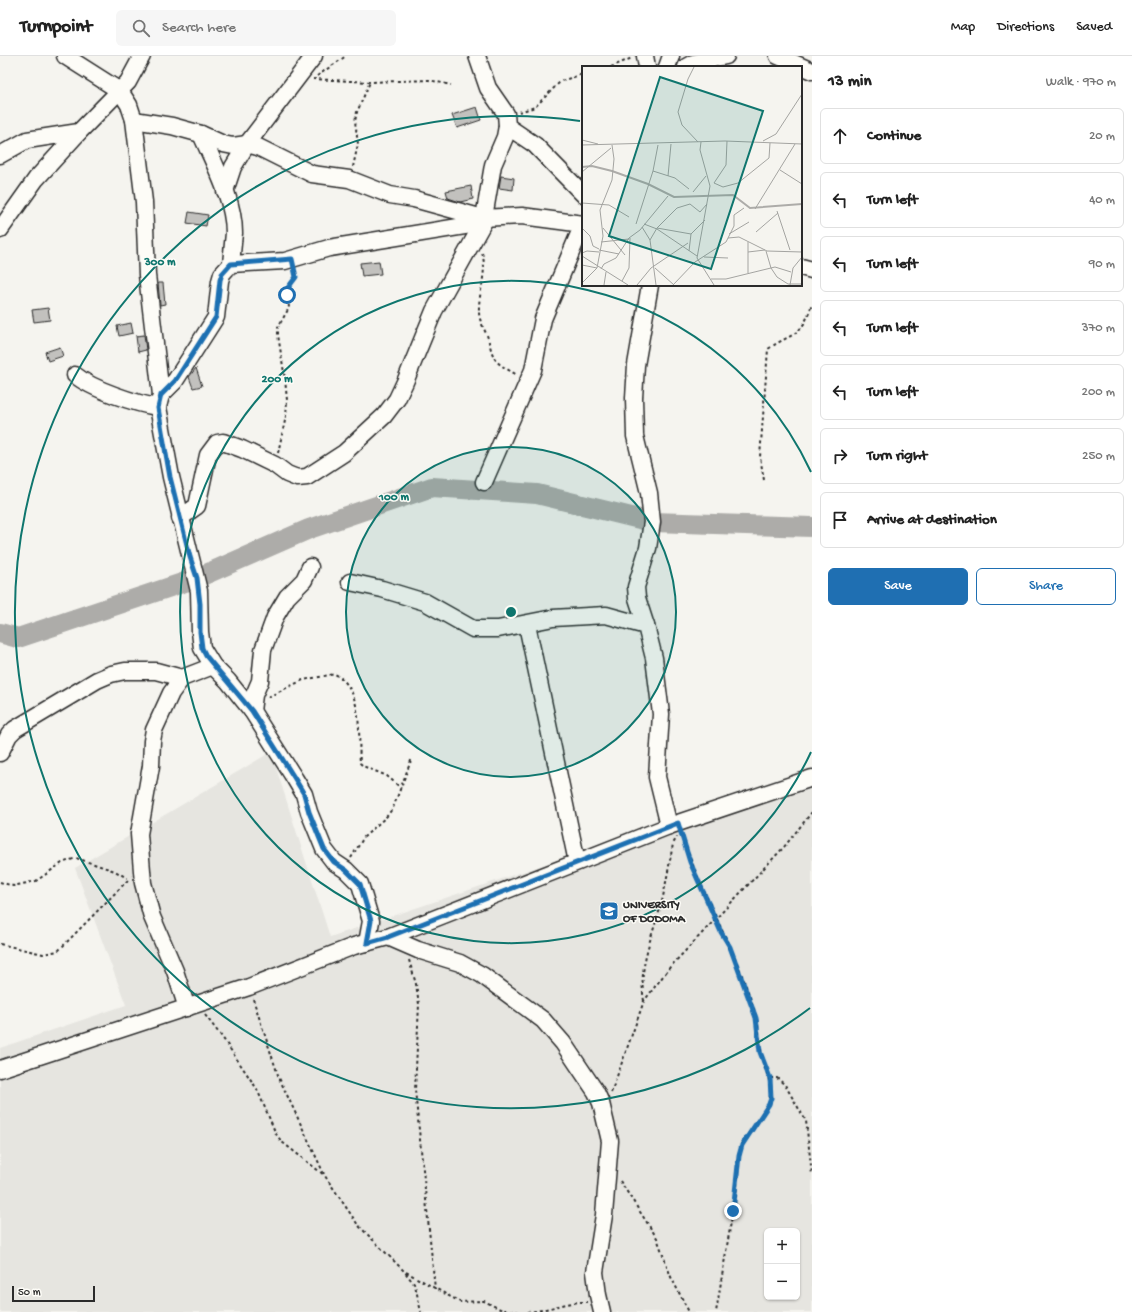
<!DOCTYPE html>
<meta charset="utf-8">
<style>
body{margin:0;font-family:"Gochi Hand",sans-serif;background:#f6f6f6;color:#222}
.controls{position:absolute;right:12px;bottom:12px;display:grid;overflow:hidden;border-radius:6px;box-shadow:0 1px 3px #0004}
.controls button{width:36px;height:36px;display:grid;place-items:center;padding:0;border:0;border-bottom:1px solid #e0e0e0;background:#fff;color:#222;font:20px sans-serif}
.scale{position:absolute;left:12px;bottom:10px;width:83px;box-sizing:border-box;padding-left:4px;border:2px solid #2b2b2b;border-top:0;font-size:11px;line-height:14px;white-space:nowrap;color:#2b2b2b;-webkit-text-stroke:3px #fdfcf7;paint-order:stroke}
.stop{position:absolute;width:12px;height:12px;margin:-9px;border:3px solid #1f6fb2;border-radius:50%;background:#fff}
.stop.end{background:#1f6fb2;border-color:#fff;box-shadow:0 1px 4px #0008}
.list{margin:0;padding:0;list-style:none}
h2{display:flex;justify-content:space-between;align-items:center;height:52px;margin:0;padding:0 16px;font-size:17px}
h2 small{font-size:13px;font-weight:400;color:#767676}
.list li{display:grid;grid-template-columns:26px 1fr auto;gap:12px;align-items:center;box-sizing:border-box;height:56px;margin:0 8px 8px;padding:0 8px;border:1px solid #e0e0e0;border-radius:6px}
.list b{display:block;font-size:15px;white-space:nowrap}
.list em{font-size:13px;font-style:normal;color:#767676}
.actions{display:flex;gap:8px;padding:12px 16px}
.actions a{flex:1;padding:9px 0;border:1px solid #1f6fb2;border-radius:6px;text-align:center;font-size:14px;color:#1f6fb2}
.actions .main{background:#1f6fb2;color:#fff}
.icon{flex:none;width:22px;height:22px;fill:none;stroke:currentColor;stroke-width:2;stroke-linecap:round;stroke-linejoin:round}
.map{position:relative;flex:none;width:812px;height:1256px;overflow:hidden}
header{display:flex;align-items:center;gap:24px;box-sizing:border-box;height:56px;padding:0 20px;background:#fff;border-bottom:1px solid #e0e0e0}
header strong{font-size:19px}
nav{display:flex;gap:22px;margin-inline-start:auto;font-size:14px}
.search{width:280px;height:36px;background:#f6f6f6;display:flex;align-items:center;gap:10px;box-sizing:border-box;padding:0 14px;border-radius:6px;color:#767676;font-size:15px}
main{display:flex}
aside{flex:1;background:#fff}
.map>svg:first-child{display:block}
.built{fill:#e6e5e0;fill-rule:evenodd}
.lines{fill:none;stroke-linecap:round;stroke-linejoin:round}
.river{stroke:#adaca9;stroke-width:20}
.building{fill:#c2c1be;stroke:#2b2b2b}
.minor-casing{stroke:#2b2b2b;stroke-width:19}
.path{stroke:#2b2b2b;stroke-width:2;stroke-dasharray:3 3;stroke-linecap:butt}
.minor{stroke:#fdfcf7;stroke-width:16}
.route{stroke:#1f6fb2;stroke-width:5}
.ring{fill:none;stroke:#0f766e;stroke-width:2}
.labels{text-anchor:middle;stroke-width:3;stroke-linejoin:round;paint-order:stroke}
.poi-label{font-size:12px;font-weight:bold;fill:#2b2b2b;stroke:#fdfcf7;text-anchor:start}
.inset-river{fill:none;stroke:#adaca9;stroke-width:2}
.inset-road{fill:none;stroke:#a4a4a1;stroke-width:1}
.view{fill:#0f766e;fill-opacity:0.15;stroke:#0f766e;stroke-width:2}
.inset-edge{fill:none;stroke:#2b2b2b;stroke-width:2}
.centre{fill:#0f766e;stroke:#fdfcf7;stroke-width:2}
.ring-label{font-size:12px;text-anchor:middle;font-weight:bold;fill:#0f766e;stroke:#fdfcf7;stroke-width:3;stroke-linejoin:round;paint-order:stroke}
</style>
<header>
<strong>Turnpoint</strong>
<div class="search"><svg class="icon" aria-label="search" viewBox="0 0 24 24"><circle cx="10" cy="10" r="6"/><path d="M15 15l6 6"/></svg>Search here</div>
<nav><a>Map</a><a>Directions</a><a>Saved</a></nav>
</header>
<main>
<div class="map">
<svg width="812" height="1256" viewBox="0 0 812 1256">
<rect width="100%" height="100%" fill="#f5f4ef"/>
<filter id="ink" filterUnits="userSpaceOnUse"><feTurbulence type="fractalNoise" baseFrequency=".025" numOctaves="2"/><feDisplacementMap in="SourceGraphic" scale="8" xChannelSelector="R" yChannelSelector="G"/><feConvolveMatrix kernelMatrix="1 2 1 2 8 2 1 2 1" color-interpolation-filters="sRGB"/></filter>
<g filter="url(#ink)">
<path class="built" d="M271 696 330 881 812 718V1256H0V992L126 949 75 812ZM767 1175H797V1241H767Z"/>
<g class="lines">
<polyline class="river" points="0,577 18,582 197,522 309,473 432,431 537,438 652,466 812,471"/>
</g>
<g class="building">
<polygon points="477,51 481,64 457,72 452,59"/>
<polygon points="501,120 514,122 513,134 499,132"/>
<polygon points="471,130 473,143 460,146 448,142 446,135"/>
<polygon points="189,156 208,159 206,170 187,167"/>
<polygon points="379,205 381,218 362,220 360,207"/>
<polygon points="158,227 163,227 165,248 160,249"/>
<polygon points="48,252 50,264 34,266 32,254"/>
<polygon points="131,267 133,277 119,280 117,270"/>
<polygon points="144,279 146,294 138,296 136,280"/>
<polygon points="60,291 63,300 48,305 45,296"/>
<polygon points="196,312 202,330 193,332 189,321"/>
</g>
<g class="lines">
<g class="minor-casing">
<g id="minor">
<polyline points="65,0 120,35 129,49 134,64 144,146 147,219 161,339 158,351 171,421 199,535 200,576 202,592 213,610 228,625 252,655 295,723 304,738 309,756 324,793 334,806 346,814 360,828 371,865 367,887"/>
<polyline points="477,0 488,32 506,58 507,70 535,89 583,138"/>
<polyline points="645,0 647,11"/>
<polyline points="778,0 812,15"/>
<polyline points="667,11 671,0"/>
<polyline points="686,11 693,7 726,0"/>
<polyline points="134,64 172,70 201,78 223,88 233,90 247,88 258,91 312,118 349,123 390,139 414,143 483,162 522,160 583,168"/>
<path d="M201 78C214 108 234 143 234 177 233 187 232 197 231 208"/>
<polyline points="0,99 27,84 79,76"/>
<polyline points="225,135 233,111 247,88 314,0"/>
<polyline points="0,174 36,123 79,76 128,26 142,0"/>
<polyline points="801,211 812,214"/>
<path d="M75 319C92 333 136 348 158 351"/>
<polyline points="161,339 175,325 216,261 220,225 222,218 231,208 285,205 329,192 483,167"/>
<polyline points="484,426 533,314 543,263 583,168"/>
<polyline points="180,462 197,450 208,399 217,387 223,386 242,393 275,409 287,418 297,422 307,421 344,397 384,360 397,343 405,326 434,255 483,167 493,109 505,81 507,70"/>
<polyline points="350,526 382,533 425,546 473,573 498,573 553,562 606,559 646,570 654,602 661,658 657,721 669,770"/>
<polyline points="527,569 577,806"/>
<polyline points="646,570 637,542 636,531 648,492 652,466 649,437 635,380 634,342 636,309 650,229"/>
<polyline points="252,655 254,639 260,625 263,594 275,561 287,541 304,524 310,511"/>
<polyline points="0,697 9,679 15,673 97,624 111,618 125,615 156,615 182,622"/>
<polyline points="388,881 418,894 460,907 482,919 543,964 563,987 596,1036 601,1047 610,1085 604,1159 595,1216 598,1239 602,1256"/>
<polyline points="187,952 175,915 152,861 143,827 139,778 151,710 152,685 154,674 171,637 182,622 213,610"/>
<polyline points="0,1013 249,931 354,890 388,881 669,770 812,722"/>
</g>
</g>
<g class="path">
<polyline points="611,11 632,2"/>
<polyline points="317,20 346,0"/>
<polyline points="313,23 370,26 429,24 451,29"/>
<polyline points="519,56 535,51 561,25 583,18"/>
<polyline points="353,111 358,88 355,65 357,56 370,26"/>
<path d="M482 197C488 215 478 237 479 256 479 265 485 274 488 282 494 307 495 306 517 319"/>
<polyline points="278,397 286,360 287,344 285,323 278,279 278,271 289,252 287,233 296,221 296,215"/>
<path d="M764 424 760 401 768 293C794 275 801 283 812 248"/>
<path d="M268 641 303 624 335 618C364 634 358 679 360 707L363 710 387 720 401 732"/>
<path d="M682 780C702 843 739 898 756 962 759 973 759 984 761 995 764 1015 775 1027 769 1048L742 1089 739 1100 736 1136 716 1256"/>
<polyline points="351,802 364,781 387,760 393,752 412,702"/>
<polyline points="0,826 13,830 36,825 62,807 76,802 115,815 127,822"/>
<polyline points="0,888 43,898 58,895 130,822"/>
<polyline points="409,904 416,928 419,948 415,1034 435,1233"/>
<polyline points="253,943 279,1022 325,1120 358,1169 404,1215 415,1229 421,1256"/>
<path d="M644 945C638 910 652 881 661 849 666 829 669 809 673 788L677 781"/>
<polyline points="205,959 222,981 257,1033 276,1078 282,1086 324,1119"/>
<polyline points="770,1022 777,1022 785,1029 806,1065 812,1119"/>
<polyline points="611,1037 644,945 670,911 784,791 812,756"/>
<polyline points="620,1125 657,1182 671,1221 689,1256"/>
<polyline points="406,1216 460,1246 484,1245 500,1253 519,1256"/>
<path d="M527 1256C547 1255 567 1245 587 1246"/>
</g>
<use href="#minor" class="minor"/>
</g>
</g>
<g class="lines" filter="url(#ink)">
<polyline class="route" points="287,239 287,233 296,221 292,203 231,208 222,218 220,224 216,261 175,325 161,339 158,352 170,421 190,501 197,522 200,548 200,576 202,592 206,600 252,655 295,723 304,738 309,756 324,793 334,806 346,814 360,828 371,865 367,887 388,881 678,767 690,806 721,876 730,891 756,962 760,996 770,1022 771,1042 769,1048 742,1089 739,1100 733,1155"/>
</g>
<circle cx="511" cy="556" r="165" fill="#0f766e" fill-opacity=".12"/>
<g class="ring">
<circle cx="511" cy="556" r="165"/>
<path d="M811 696A331 331 0 1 1 811 416"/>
<path d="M810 952A496 496 0 1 1 580 65"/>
</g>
<defs>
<g id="university-square" transform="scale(1)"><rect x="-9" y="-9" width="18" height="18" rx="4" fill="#1f6fb2" stroke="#fdfcf7"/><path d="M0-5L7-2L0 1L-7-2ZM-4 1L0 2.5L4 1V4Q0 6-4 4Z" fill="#fff"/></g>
</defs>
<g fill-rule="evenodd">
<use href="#university-square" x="609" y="855"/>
</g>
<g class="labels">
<g class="poi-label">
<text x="623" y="852">UNIVERSITY<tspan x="623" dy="14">OF DODOMA</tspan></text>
</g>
</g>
<g transform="translate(582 10)">
<rect width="220" height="220" fill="#f5f4ef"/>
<path class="inset-river" d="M0 101 10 100 30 105 66 118 92 131 151 129 168 142 220 138"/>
<path class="inset-road" d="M112 1 106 13 96 46 100 59 116 76M0 74 16 78M181 75 194 68 220 28M119 76 118 84 128 120 115 192 132 219M0 79 143 75 220 78M76 79 71 105 93 112 107 123M198 104 220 118M0 106 29 82M86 110 89 78M132 117 141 121 156 117 187 92 188 77M132 117 144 99 145 75M111 126 124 110M0 137 27 139 47 151M173 143 213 78M195 145 208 184M54 158 71 105M62 158 75 163 115 190M60 161 68 174 74 219M0 162 8 170 11 180 17 183M21 162 43 189M75 162 109 168 123 154M174 166 196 147M147 168 167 156M146 172 157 171 185 185 220 186M68 174 75 162 95 142 108 138 118 146 125 138M19 176 47 173M166 176V207M17 184 37 188M107 185 109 168M184 185 189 202 195 211 206 218H220M166 186 183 184M0 187 5 185 17 186M0 190 46 219M122 191 146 192M0 199 15 202M73 202 92 219M19 203 22 198 34 192 47 172 58 164 86 130M129 213H144L193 201 209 206M40 215 47 202 48 172M0 217 15 202 21 170 18 144 30 114 32 93 30 79M22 219 24 206M55 219 69 202 106 177M91 219 113 196 144 176 152 160V149L162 142M208 219 211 202 220 191"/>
<path class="view" d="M78 11 181 45 129 203 27 170Z"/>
<rect width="220" height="220" class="inset-edge"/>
</g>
<circle cx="511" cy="556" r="6" class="centre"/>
<g class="ring-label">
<text x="160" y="209">300 m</text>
<text x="277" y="326">200 m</text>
<text x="394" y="444">100 m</text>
</g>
</svg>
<div class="controls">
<button>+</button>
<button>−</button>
</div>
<div class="scale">50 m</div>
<div class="stop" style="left:287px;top:239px"></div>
<div class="stop end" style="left:733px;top:1155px"></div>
</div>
<aside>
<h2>13 min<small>Walk · 970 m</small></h2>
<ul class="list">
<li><svg class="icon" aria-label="ahead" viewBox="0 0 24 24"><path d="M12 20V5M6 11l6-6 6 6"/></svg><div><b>Continue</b></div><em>20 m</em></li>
<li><svg class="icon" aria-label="left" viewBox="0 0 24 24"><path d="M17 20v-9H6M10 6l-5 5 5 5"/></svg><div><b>Turn left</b></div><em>40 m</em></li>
<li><svg class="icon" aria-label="left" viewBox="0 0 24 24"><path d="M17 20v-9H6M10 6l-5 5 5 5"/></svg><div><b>Turn left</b></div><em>90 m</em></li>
<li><svg class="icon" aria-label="left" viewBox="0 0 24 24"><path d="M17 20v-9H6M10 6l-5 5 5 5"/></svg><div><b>Turn left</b></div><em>370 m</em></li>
<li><svg class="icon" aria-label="left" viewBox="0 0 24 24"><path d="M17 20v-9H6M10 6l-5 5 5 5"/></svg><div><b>Turn left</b></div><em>200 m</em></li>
<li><svg class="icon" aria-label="right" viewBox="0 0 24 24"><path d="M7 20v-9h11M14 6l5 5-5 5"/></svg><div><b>Turn right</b></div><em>250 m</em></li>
<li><svg class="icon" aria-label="arrive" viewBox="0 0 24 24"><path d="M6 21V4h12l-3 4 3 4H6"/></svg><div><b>Arrive at destination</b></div></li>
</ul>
<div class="actions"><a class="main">Save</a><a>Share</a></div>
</aside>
</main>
